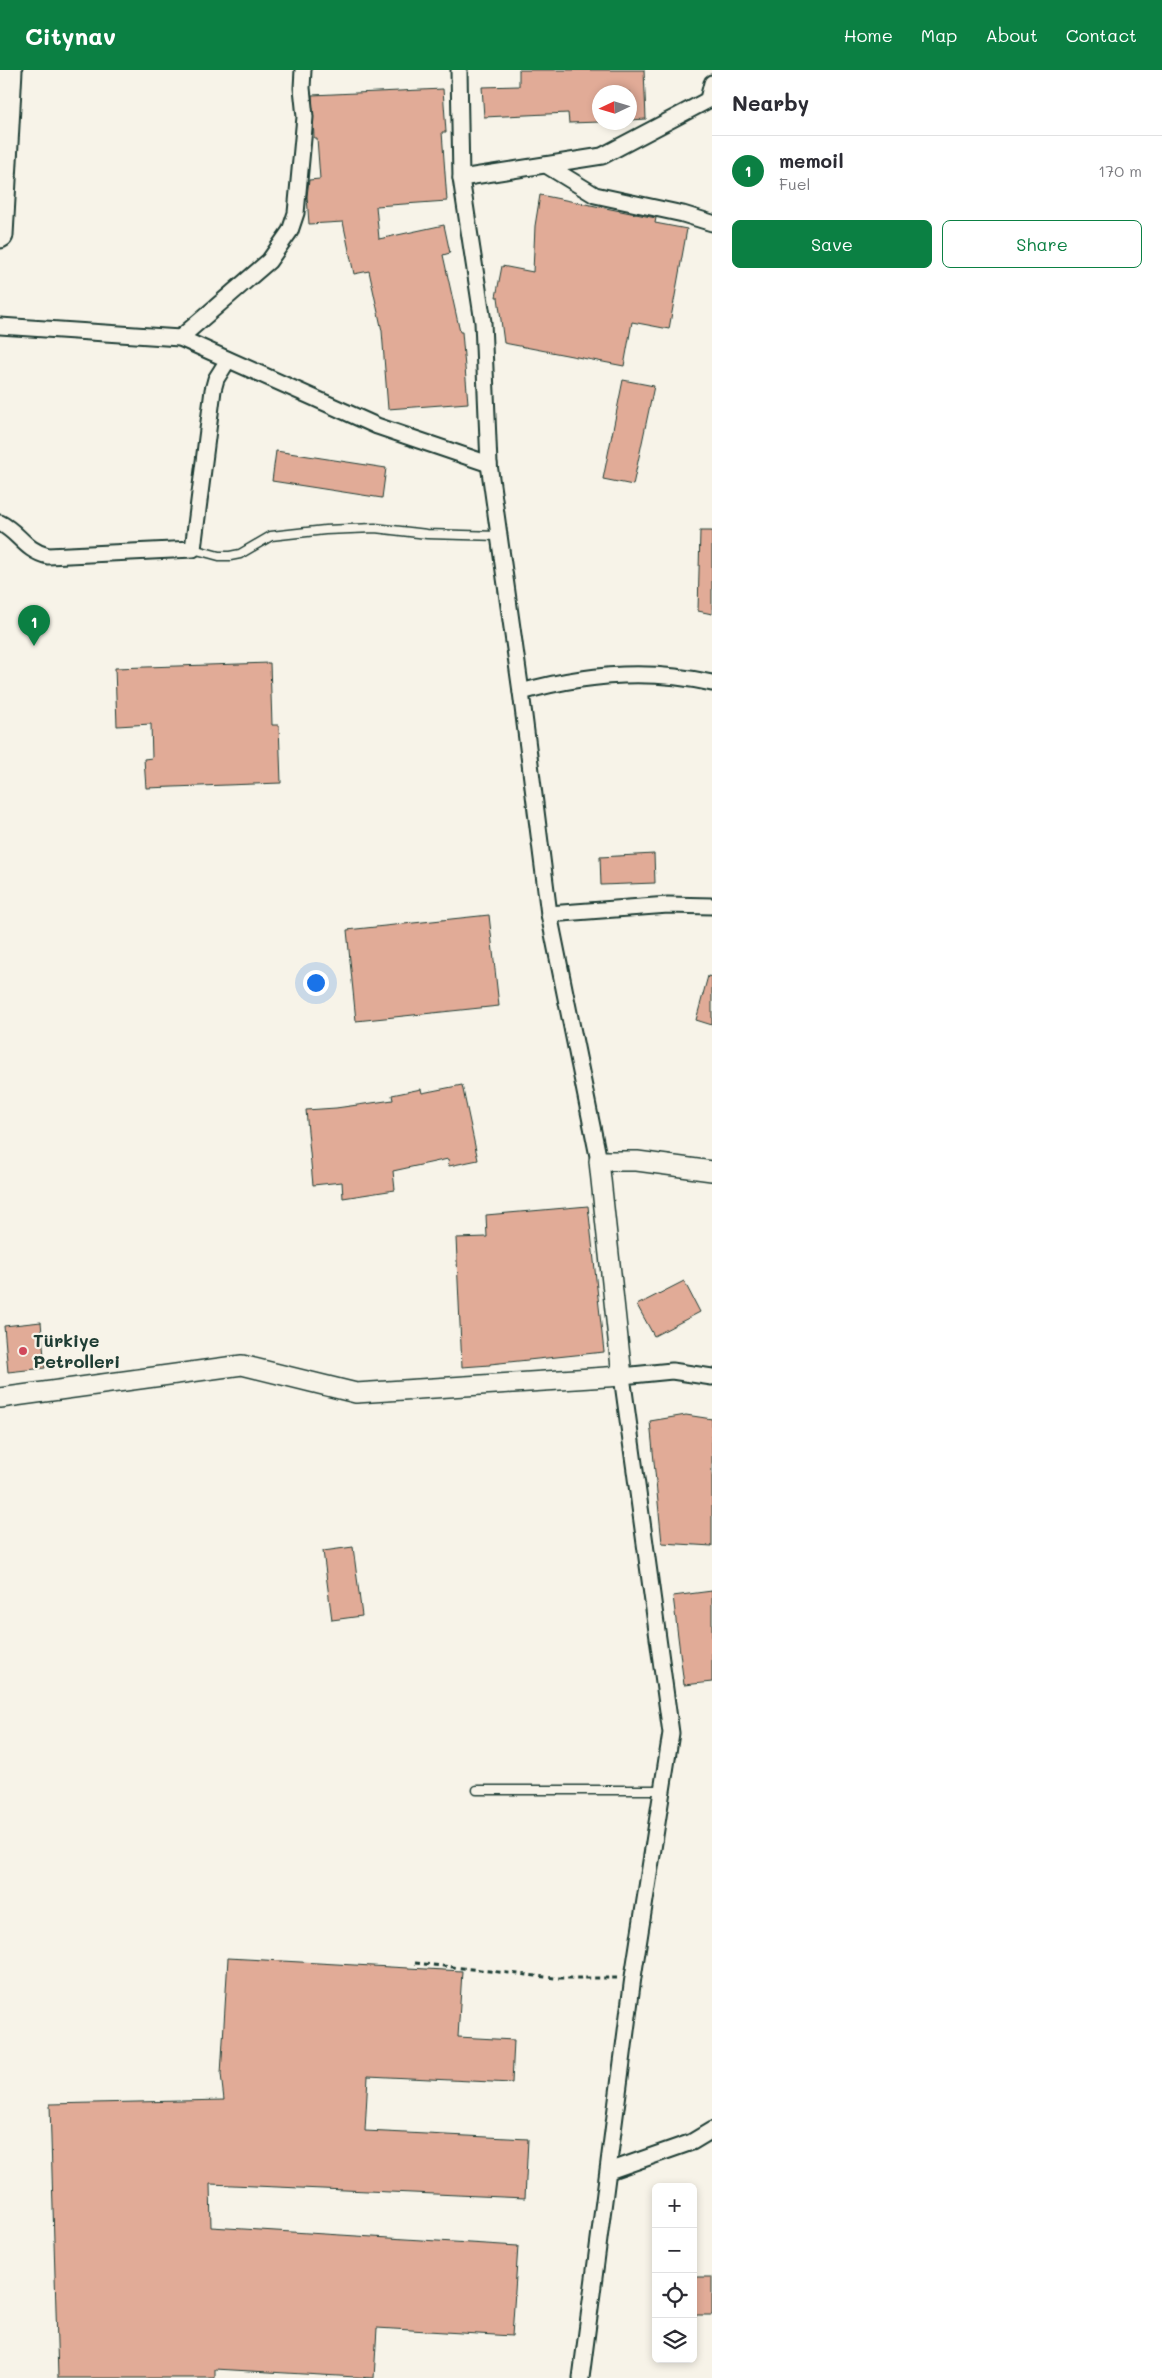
<!DOCTYPE html>
<meta charset="utf-8">
<style>
body{margin:0;font-family:Mali,sans-serif;background:#f2f2f3;color:#2b2b33}
.controls{position:absolute;right:15px;bottom:15px;display:grid;overflow:hidden;border-radius:8px;box-shadow:0 2px 8px #0003}
.controls button{width:45px;height:45px;display:grid;place-items:center;padding:0;border:0;border-bottom:1px solid #e1e1e2;background:#fff;color:#2b2b33;font:25px sans-serif}
.compass{position:absolute;left:592px;top:15px;width:45px;height:45px;border-radius:50%;background:#fff;box-shadow:0 2px 8px #0003;rotate:266deg}
.you{position:absolute;left:315px;top:912px;width:18px;height:18px;margin:-12px;border:4px solid #fff;border-radius:50%;background:#1a73e8;box-shadow:0 0 0 8px #1a73e833}
.badge{display:grid;place-items:center;width:32px;height:32px;border-radius:50%;background:#0b8043;color:#fff;font-size:16px;font-weight:700}
.pin{position:absolute;translate:-50% -41px;filter:drop-shadow(0 1px 2px #0008)}
.pin::after{content:'';position:absolute;top:26px;width:18px;height:15px;background:inherit;clip-path:polygon(0 0,100% 0,50% 100%)}
.list{margin:0;padding:0;list-style:none}
h2{display:flex;justify-content:space-between;align-items:center;height:65px;margin:0;padding:0 20px;font-size:21px}
h2 small{font-size:16px;font-weight:400;color:#7c7c81}
.list li{display:grid;grid-template-columns:32px 1fr auto;gap:15px;align-items:center;box-sizing:border-box;height:70px;padding:0 20px;border-top:1px solid #e1e1e2}
.list b{display:block;font-size:19px;white-space:nowrap}
.list p{margin:0;font-size:16px;white-space:nowrap;color:#7c7c81}
.list em{font-size:16px;font-style:normal;color:#7c7c81}
.actions{display:flex;gap:10px;padding:15px 20px}
.actions a{flex:1;padding:11px 0;border:1px solid #0b8043;border-radius:8px;text-align:center;font-size:18px;color:#0b8043}
.actions .main{background:#0b8043;color:#fff}
.icon{flex:none;width:28px;height:28px;fill:none;stroke:currentColor;stroke-width:2;stroke-linecap:round;stroke-linejoin:round}
.map{position:relative;flex:none;width:712px;height:2308px;overflow:hidden}
header{display:flex;align-items:center;gap:30px;box-sizing:border-box;height:70px;padding:0 25px;background:#0b8043;color:#fff}
header strong{font-size:24px}
nav{display:flex;gap:28px;margin-inline-start:auto;font-size:18px}
main{display:flex}
aside{flex:1;background:#fff}
.map>svg:first-child{display:block}
.building{fill:#e1ab97;stroke:#1f3d34}
.lines{fill:none;stroke-linecap:round;stroke-linejoin:round}
.service-casing{stroke:#1f3d34;stroke-width:11}
.minor-casing{stroke:#1f3d34;stroke-width:19}
.tertiary-casing{stroke:#1f3d34;stroke-width:22}
.trunk-casing{stroke:#1f3d34;stroke-width:29}
.path{stroke:#1f3d34;stroke-width:3;stroke-dasharray:5 4;stroke-linecap:butt}
.service{stroke:#f7f3e8;stroke-width:8}
.minor{stroke:#f7f3e8;stroke-width:15}
.tertiary{stroke:#f7f3e8;stroke-width:19}
.trunk{stroke:#f7f3e8;stroke-width:25}
.poi-dot{fill:#d1495b;stroke:#f7f3e8;stroke-width:2}
.labels{text-anchor:middle;stroke-width:4.5;stroke-linejoin:round;paint-order:stroke}
.poi-label{font-size:18px;font-weight:bold;fill:#1f3d34;stroke:#f7f3e8;text-anchor:start}
</style>
<header>
<strong>Citynav</strong>
<nav><a>Home</a><a>Map</a><a>About</a><a>Contact</a></nav>
</header>
<main>
<div class="map">
<svg width="712" height="2308" viewBox="0 0 712 2308">
<rect width="100%" height="100%" fill="#f7f3e8"/>
<filter id="ink" filterUnits="userSpaceOnUse"><feTurbulence type="fractalNoise" baseFrequency=".02" numOctaves="2"/><feDisplacementMap in="SourceGraphic" scale="10" xChannelSelector="R" yChannelSelector="G"/><feConvolveMatrix kernelMatrix="1 2 1 2 8 2 1 2 1" color-interpolation-filters="sRGB"/></filter>
<g filter="url(#ink)">
<g class="building">
<polygon points="519,0 644,0 646,49 630,50 630,22 600,22 600,52 569,53 568,43 484,47 482,17 519,16"/>
<polygon points="443,19 446,62 442,62 447,131 376,136 379,169 444,155 450,183 443,185 460,262 462,262 468,333 388,339 382,261 369,201 354,204 343,152 309,154 307,126 309,110 320,109 317,68 314,68 312,25"/>
<polygon points="540,125 656,148 655,153 687,159 669,259 632,252 624,296 504,273 498,227 496,227 502,196 533,202 535,156"/>
<polygon points="623,310 654,316 633,415 603,409"/>
<polygon points="276,381 386,398 382,428 272,411"/>
<polygon points="700,461 712,461 712,544 698,541"/>
<polygon points="270,593 272,655 279,655 281,713 146,718 144,689 152,688 151,654 117,656 115,598"/>
<polygon points="654,784 655,813 601,815 600,787"/>
<polygon points="489,845 499,936 356,951 347,860"/>
<polygon points="708,906 712,907 712,955 696,950"/>
<polygon points="462,1015 478,1090 449,1096 448,1089 393,1101 395,1120 343,1128 342,1112 313,1115 306,1040 336,1038 393,1030 392,1025 421,1019 422,1023"/>
<polygon points="588,1136 604,1282 490,1294 490,1295 462,1297 456,1168 487,1167 486,1145"/>
<polygon points="684,1211 700,1242 654,1266 637,1235"/>
<polygon points="41,1252 45,1298 8,1302 4,1256"/>
<polygon points="686,1345 712,1349 712,1476 662,1473 650,1351"/>
<polygon points="353,1477 362,1546 332,1550 323,1481"/>
<polygon points="712,1521 712,1612 684,1615 673,1526"/>
<polygon points="228,1888 462,1901 458,1967 514,1970 512,2013 368,2006 365,2061 528,2069 525,2128 210,2114 211,2157 518,2176 512,2266 377,2258 374,2308 215,2299 215,2308 58,2308 50,2034 224,2030 221,2004"/>
<rect x="693" y="2207" width="19" height="38"/>
</g>
<g class="lines">
<g class="service-casing">
<g id="service">
<polyline points="193,479 219,486 230,486 240,484 271,466 325,460 375,458 427,464 499,466"/>
<polyline points="477,1720 663,1720"/>
</g>
</g>
<g class="minor-casing">
<g id="minor">
<polyline points="459,0 461,108 483,252 489,394 521,622 549,844 599,1091"/>
<polyline points="708,29 712,13"/>
<polyline points="546,95 595,125 683,144 712,153"/>
<polyline points="461,108 602,86 712,28"/>
<polyline points="0,256 180,268 377,356 489,394"/>
<polyline points="180,268 269,191 290,161 296,143 305,47 302,18 303,0"/>
<path d="M0 453C20 463 24 480 48 486L193 479 213 320 216 309 228 290"/>
<path d="M521 622C584 604 647 598 712 613"/>
<polyline points="549,844 668,835 712,836"/>
<polyline points="609,2101 692,2072 712,2060"/>
<polyline points="581,2308 633,1907 671,1663 622,1306 672,1301 712,1307"/>
</g>
</g>
<g class="tertiary-casing">
<polyline id="tertiary" points="0,1328 242,1295 356,1323 622,1306 599,1091 637,1091 712,1101"/>
</g>
<g class="trunk-casing">
<polyline id="trunk" points="0,165 9,0"/>
</g>
<polyline class="path" points="415,1893 555,1908 617,1908"/>
<use href="#service" class="service"/>
<use href="#minor" class="minor"/>
<use href="#tertiary" class="tertiary"/>
<use href="#trunk" class="trunk"/>
</g>
</g>
<circle class="poi-dot" cx="23" cy="1281" r="5"/>
<g class="labels">
<g class="poi-label">
<text x="33" y="1277">Türkiye<tspan x="33" dy="21">Petrolleri</tspan></text>
</g>
</g>
</svg>
<div class="controls">
<button>+</button>
<button>−</button>
<button><svg class="icon" aria-label="locate" viewBox="0 0 24 24"><circle cx="12" cy="12" r="6"/><path d="M12 2v4M12 18v4M2 12h4M18 12h4"/></svg></button>
<button><svg class="icon" aria-label="layers" viewBox="0 0 24 24"><path d="M12 4l9 5-9 5-9-5zM3 14l9 5 9-5"/></svg></button>
</div>
<svg class="compass" viewBox="-18 -18 36 36"><path d="M0-13l5 13h-10z" fill="#e53935"/><path d="M0 13l5-13h-10z" fill="#7c7c81"/></svg>
<div class="you"></div>
<div class="pin badge" style="left:34px;top:576px">1</div>
</div>
<aside>
<h2>Nearby<small></small></h2>
<ul class="list">
<li><span class="badge">1</span><div><b>memoil</b><p>Fuel</p></div><em>170 m</em></li>
</ul>
<div class="actions"><a class="main">Save</a><a>Share</a></div>
</aside>
</main>
